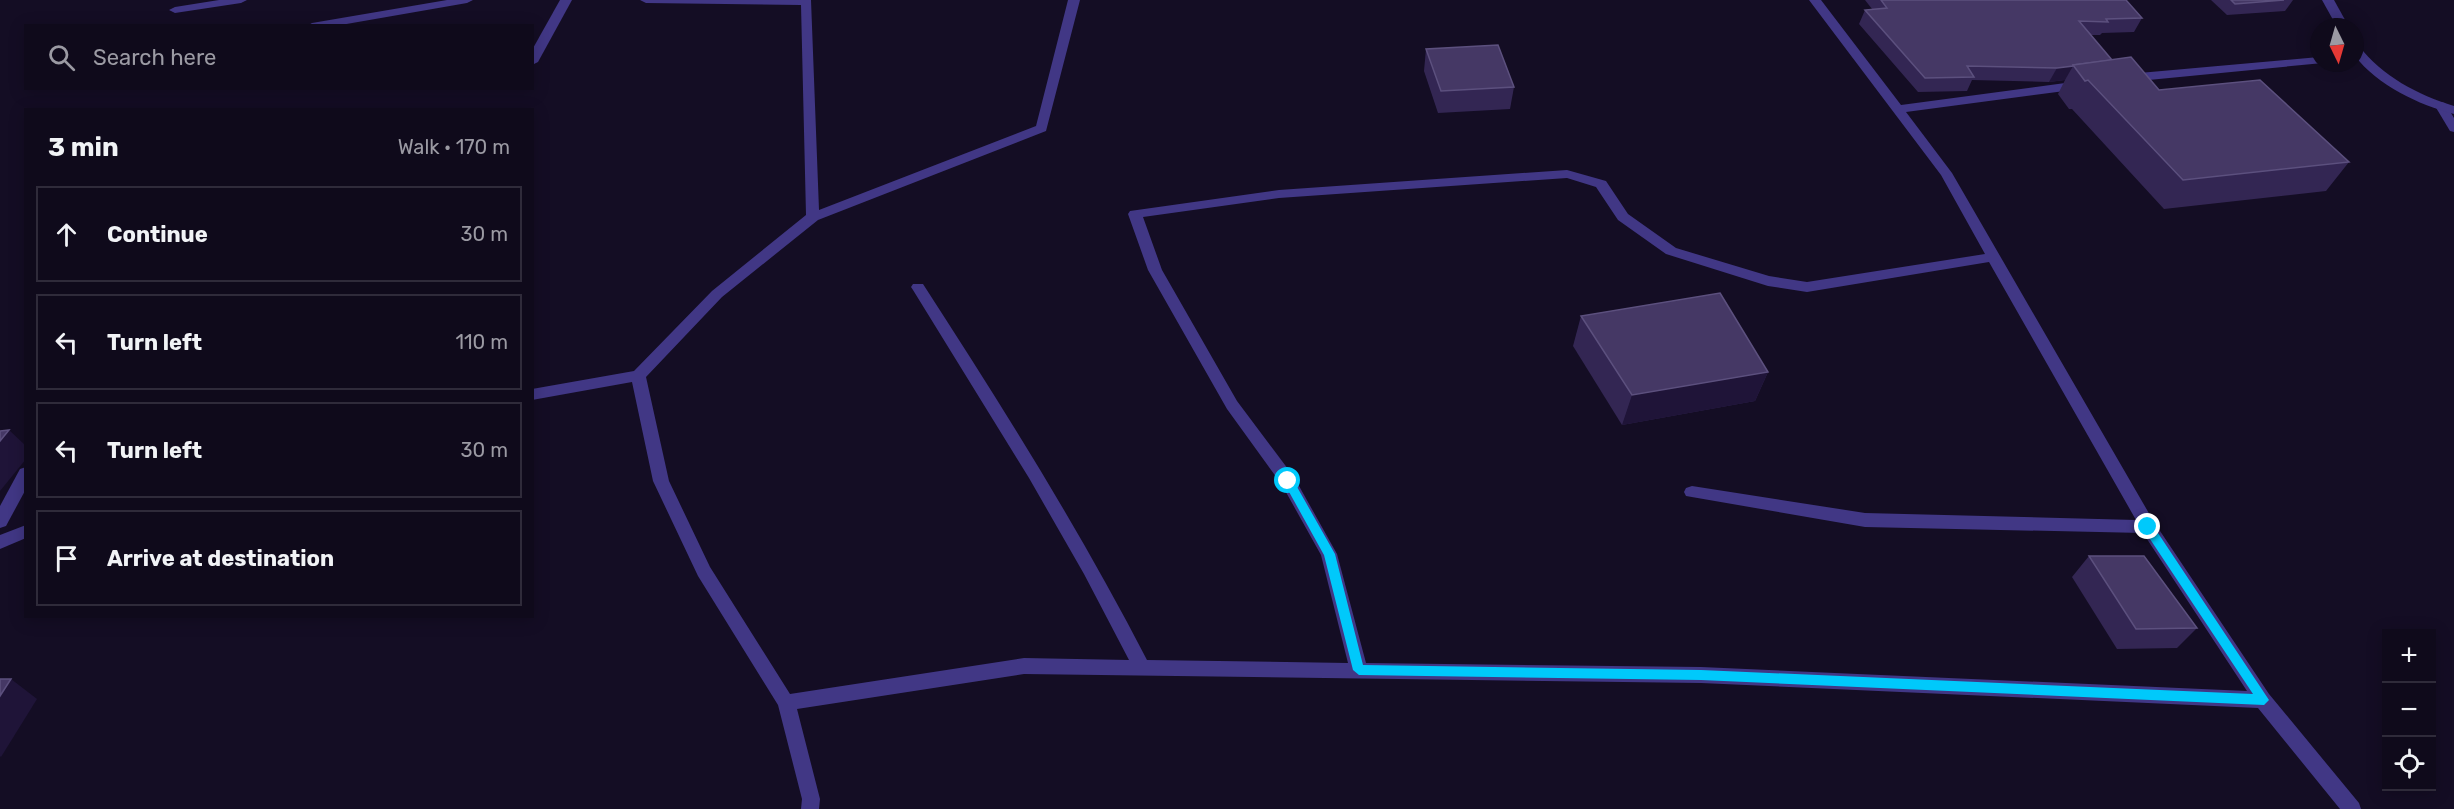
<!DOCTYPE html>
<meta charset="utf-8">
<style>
body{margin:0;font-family:Rubik,sans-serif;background:#181324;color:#f1f3f6}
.controls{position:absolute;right:18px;bottom:18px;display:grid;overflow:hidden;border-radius:0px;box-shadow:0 3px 15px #0003}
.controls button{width:54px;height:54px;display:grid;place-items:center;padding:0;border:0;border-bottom:2px solid #2f2b3a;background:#0f0a1b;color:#f1f3f6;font:30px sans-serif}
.compass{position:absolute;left:2310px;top:18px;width:54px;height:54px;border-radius:50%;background:#0f0a1b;box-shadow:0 3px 15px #0003;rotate:175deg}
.stop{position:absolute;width:18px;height:18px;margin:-14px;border:4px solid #00c9fb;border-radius:50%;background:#fff}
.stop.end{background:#00c9fb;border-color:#fff;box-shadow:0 2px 6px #0008}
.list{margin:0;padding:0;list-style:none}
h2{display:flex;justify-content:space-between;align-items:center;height:78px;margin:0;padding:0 24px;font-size:26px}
h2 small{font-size:20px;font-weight:400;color:#9b9aa3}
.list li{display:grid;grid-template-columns:39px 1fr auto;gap:18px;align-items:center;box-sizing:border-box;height:96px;margin:0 12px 12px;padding:0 12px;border:2px solid #2f2b3a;border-radius:0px}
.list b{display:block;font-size:22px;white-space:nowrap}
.list em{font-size:20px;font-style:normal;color:#9b9aa3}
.icon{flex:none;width:33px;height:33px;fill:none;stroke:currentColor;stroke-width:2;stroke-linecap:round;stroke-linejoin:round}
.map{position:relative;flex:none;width:2454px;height:809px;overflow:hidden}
.search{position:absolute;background:#0f0a1b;box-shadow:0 3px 15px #0003;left:24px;top:24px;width:510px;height:66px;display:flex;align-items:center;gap:15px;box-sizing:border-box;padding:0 21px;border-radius:0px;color:#9b9aa3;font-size:22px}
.panel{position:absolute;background:#0f0a1b;box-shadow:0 3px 15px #0003;left:24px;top:108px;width:510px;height:510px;border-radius:0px}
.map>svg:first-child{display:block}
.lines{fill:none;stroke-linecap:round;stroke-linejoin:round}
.service{fill:#413785;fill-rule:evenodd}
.minor{fill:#413785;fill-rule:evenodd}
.wall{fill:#332653}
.shaded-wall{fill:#1f1438}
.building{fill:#453865;stroke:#5c507e;stroke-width:1.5}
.route{fill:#00c9fb}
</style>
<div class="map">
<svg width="2454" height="809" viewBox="0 0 2454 809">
<rect width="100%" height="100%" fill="#140d24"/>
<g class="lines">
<polygon class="service" points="2441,102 2445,103 2454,118 2454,132 2450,131 2435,106"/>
<g class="minor">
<polygon points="219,0 247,0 241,3 175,13 169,10 175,7"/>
<polygon points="447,0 473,0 467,3 335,26 307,26 312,23"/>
<polygon points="560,0 572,0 538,62 532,65 532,50"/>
<path d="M640 0H811L819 210 1036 126 1068 0H1080L1046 131 818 220 722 297 646 377 669 481 710 567 790 694 1024 658 1129 660 1084 574 1029 478 913 290 911 287 913 284H923C1002 406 1080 530 1147 660L1348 663 1321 555 1282 485 1227 409 1148 270 1128 214 1130 211 1279 190 1567 170 1606 181 1628 214 1676 248 1769 276 1807 282 1985 254 1941 175 1809 0H1821L1901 105 2080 81 2086 85 2080 89 1906 112 1952 173 2154 522 2269 694 2359 803 2361 809H2340L2258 708 1701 683 1024 674 797 709 820 799 819 809H801L802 799 778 705 698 576 653 481 632 382 532 400V389L634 371 712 291 806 215 801 5 646 3ZM1567 178 1596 187 1618 220 1666 254 1768 286 1807 292 1989 262 2136 520 1865 513 1692 486 1686 488 1684 492 1686 496 1865 527 2143 533 2247 691 1701 667 1366 663 1337 554 1294 477 1237 401 1162 270 1143 217 1279 198Z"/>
<polygon points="2322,0 2334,0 2349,27 2337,27"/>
<path d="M2355 45 2359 46C2382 76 2418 95 2454 106V114C2419 105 2377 85 2355 56Z"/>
<polygon points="2319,57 2319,63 2323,63 2128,82 2122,78 2128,74"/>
<polygon points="26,467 26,489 6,526 0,528 0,506 20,469"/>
<polygon points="26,525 26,538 0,549 0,535"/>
</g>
</g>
<g class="wall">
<polygon points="1865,0 2126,0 2142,18 2134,32 2102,33 2100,35 2091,35 2112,60 2159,90 2349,162 2326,191 2164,209 2072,109 2069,109 2058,94 2065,80 2049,82 1972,80 1967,91 1918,92 1859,24 1865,10 1872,9"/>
<polygon points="2211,0 2293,0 2285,11 2227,15"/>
<polygon points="1426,49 1514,87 1510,109 1438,113 1424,71"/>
<polygon points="1581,316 1768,372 1755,401 1622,425 1573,346"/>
<polygon points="2089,556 2197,628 2177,648 2117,649 2072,577"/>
</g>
<g class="shaded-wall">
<polygon points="2073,66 2065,80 2049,82 2057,68"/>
<polygon points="1768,372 1755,401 1622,425 1632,395"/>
<polygon points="9,430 26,446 26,459 0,491 0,441"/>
<polygon points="11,679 37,699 1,757 0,756 0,696"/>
</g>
<g class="building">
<polygon points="1881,0 2126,0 2142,18 2106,19 2108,22 2079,21 2112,60 2073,65 2073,66 2057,68 1967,66 1974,77 1925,78 1865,10 1887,8"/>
<polygon points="2231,0 2284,0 2235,4"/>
<polygon points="1498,45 1514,87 1441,91 1426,49"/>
<polygon points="2131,57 2159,90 2260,80 2349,162 2183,180 2088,80 2085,81 2073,65"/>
<polygon points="1720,293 1768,372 1632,395 1581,316"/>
<polygon points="9,430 0,441 0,431"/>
<polygon points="2089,556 2144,556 2197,628 2136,629"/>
<polygon points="0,679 11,679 0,696"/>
</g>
<polygon class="route" points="1288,477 1292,478 1335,554 1363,665 1701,670 2253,694 2144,530 2143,527 2148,523 2152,524 2269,700 2264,705 1701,680 1359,675 1353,670 1324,555 1283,481"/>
</svg>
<div class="controls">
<button>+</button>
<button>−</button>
<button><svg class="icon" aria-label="locate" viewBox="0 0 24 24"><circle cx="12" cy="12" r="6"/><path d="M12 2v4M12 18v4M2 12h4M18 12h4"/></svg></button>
</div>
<svg class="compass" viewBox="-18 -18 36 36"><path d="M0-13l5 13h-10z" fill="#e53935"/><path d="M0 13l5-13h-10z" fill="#9b9aa3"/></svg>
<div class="stop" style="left:1288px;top:481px"></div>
<div class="stop end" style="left:2148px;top:527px"></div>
<div class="search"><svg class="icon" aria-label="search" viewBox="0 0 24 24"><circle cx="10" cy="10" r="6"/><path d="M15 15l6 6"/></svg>Search here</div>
<section class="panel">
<h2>3 min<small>Walk · 170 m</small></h2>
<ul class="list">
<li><svg class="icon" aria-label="ahead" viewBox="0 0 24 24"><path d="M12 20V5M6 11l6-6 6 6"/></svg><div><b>Continue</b></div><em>30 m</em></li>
<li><svg class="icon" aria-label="left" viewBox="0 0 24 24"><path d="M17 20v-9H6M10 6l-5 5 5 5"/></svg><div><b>Turn left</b></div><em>110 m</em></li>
<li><svg class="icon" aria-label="left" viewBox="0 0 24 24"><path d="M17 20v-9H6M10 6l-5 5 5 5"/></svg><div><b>Turn left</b></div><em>30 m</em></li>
<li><svg class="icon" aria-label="arrive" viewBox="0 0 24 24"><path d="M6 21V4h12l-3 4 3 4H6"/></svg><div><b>Arrive at destination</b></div></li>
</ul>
</section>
</div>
